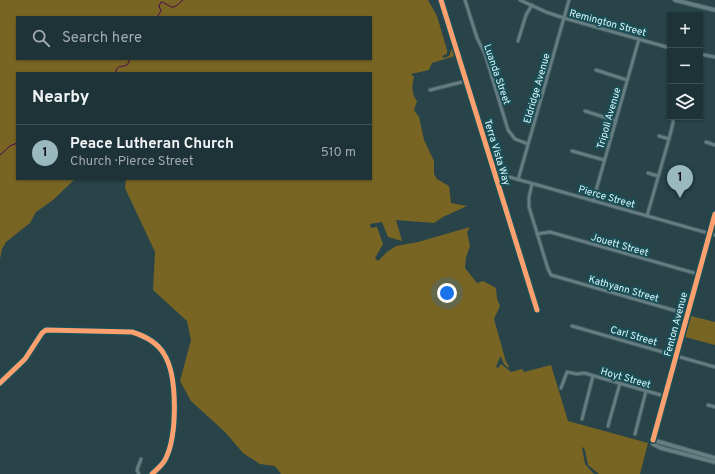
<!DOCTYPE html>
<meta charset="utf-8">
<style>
body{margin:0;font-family:Overpass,sans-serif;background:#263b3f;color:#f1f3f6}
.controls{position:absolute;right:12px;top:12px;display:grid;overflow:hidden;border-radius:0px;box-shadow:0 1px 3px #0004}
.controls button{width:36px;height:36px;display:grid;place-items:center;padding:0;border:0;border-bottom:1px solid #3c4e52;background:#1e3337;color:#f1f3f6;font:20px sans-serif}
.you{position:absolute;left:447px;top:293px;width:14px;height:14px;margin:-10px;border:3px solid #fff;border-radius:50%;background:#1a73e8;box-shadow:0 0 0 6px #1a73e833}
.badge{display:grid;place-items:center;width:26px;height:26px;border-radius:50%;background:#9ab9bf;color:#111;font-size:13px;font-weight:700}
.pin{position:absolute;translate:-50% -33px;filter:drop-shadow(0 1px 2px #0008)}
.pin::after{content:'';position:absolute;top:21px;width:14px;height:12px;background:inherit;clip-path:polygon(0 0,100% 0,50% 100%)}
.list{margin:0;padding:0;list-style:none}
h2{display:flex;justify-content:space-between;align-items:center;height:52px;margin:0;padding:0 16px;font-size:17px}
h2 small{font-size:13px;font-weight:400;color:#a1aaad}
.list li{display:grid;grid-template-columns:26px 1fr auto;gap:12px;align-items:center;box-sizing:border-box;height:56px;padding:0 16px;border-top:1px solid #3c4e52}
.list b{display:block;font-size:15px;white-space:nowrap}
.list p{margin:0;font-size:13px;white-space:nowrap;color:#a1aaad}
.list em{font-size:13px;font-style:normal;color:#a1aaad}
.icon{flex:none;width:22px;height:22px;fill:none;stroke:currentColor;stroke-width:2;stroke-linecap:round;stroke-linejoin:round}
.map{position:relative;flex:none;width:715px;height:474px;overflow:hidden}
.search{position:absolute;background:#1e3337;box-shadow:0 1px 3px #0004;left:16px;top:16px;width:356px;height:44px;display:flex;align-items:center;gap:10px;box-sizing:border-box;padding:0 14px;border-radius:0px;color:#a1aaad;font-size:15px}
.panel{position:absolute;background:#1e3337;box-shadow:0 1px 3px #0004;left:16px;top:72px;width:356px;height:108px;border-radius:0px}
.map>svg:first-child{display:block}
.grass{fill:#786524;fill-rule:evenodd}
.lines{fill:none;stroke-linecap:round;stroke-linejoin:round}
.stream{stroke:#4e0650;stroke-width:1}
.minor-casing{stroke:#496064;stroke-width:4.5}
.tertiary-casing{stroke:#496064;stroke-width:5.5}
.minor{stroke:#657e82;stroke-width:2.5}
.tertiary{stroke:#657e82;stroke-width:3.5}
.cycleway-casing{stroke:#1a4f57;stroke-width:8}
.cycleway{stroke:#fca06f;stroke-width:5}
.labels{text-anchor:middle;stroke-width:4;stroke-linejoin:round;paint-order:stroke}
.street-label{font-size:10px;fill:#d7f8fe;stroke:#1a4f57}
</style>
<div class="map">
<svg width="715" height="474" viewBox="0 0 715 474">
<rect width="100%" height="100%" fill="#284449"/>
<g class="grass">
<path d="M0 0H428L437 16 447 50V54L442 56 444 58 449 56 452 48 455 56 432 63 429 70 411 74 414 77C412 85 411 94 417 101L414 110 419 117 424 140 434 161V174L437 179 449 186 451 203 467 206 443 217 434 223 396 220 402 241 388 237 382 222 370 224 371 228 377 227 383 244 375 258 378 261 387 252 396 246 418 242 470 227 467 232 470 246 466 257 465 268 477 283 483 281 496 288 497 299 500 306 494 319 506 362 509 366 508 368 504 364 501 357H500L496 367 498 368 501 364 511 372 522 369 524 372 551 365 568 421 648 443 640 474H599L588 465 585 450 583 447 582 448 585 464 594 474H281L275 466 260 464 243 453 225 432 191 401 180 381 191 340 187 321 153 290 155 252 125 188 126 179H371V73H17V179H75L53 200 36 212 30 223 6 242 2 249 0 259ZM17 17H371V59H17Z"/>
<polygon points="691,316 715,322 715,345 685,337"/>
</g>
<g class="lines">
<g class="stream">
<path d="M157 17 161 11 159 6 161 2C165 2 170 8 174 7 177 6 180 2 183 0"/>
<path d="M116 73V70C119 65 122 67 127 65L129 62V59"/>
<polyline points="0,155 10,146 17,143"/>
</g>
<g class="minor-casing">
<g id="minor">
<polyline points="441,0 537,310"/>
<polyline points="465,0 477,38 485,54 508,130 515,139 528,144"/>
<polyline points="520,0 546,12 564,18 670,48"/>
<polyline points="518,41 526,15 532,5"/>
<polyline points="700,54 715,57"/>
<polyline points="596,70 627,80"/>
<polyline points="430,90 466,81"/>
<polyline points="585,111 616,121"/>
<polyline points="659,136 669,139"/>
<polyline points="706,142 715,145"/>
<polyline points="572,151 604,160"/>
<polyline points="495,173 715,235"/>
<polyline points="648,173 658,176"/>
<polyline points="518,180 569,0"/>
<polyline points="532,184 529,197 529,207 548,269 551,275 687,314"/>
<polyline points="593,201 639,39"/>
<polyline points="647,216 669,139 673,123 673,117"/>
<polyline points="537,234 550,232 698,274"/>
<polyline points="572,326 715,367"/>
<path d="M0 383 25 359 42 333 46 330 132 332C145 336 157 342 164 354 178 376 177 435 166 458 163 465 157 469 152 474"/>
<polyline points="561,388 567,372 577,374 584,373 664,396"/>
<polyline points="708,405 715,407"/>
<polyline points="582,419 593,376"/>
<polyline points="608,426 620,383"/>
<polyline points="635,434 646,391"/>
<polyline points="139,474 137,470 141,459"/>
</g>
</g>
<g class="tertiary-casing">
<g id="tertiary">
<polyline points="675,0 715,10"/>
<polyline points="653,440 715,214"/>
<polyline points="653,440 653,444 661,448 715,462"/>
<polyline points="653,440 715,458"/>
</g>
</g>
<use href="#minor" class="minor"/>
<use href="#tertiary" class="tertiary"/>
<g class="cycleway-casing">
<g id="cycleway">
<polyline points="441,0 537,310"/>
<path d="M0 383 25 359 42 333 46 330 132 332C145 336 157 342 164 354 178 376 177 435 166 458 163 465 157 469 152 474"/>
<polyline points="653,440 715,214"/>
</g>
</g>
<use href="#cycleway" class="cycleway"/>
</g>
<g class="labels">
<g class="street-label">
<text transform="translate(608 22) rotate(15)" y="4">Remington Street</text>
<text transform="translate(498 74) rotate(71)" y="4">Luanda Street</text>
<text transform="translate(536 88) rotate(-74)" y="4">Eldridge Avenue</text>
<text transform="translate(608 118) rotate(-74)" y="4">Tripoli Avenue</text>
<text transform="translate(498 152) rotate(73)" y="4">Terra Vista Way</text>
<text transform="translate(607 196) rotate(16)" y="4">Pierce Street</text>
<text transform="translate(620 244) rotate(16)" y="4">Jouett Street</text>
<text transform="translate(624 288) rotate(16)" y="4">Kathyann Street</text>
<text transform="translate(675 324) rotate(-75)" y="4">Fenton Avenue</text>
<text transform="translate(634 335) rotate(16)" y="4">Carl Street</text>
<text transform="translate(626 377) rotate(16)" y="4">Hoyt Street</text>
</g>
</g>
</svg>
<div class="controls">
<button>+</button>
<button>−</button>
<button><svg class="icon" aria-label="layers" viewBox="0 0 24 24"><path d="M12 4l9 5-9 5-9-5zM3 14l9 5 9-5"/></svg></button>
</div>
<div class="you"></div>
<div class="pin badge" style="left:680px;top:198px">1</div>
<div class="search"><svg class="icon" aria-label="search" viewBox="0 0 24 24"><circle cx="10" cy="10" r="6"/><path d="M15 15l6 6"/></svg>Search here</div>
<section class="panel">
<h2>Nearby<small></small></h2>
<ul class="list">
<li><span class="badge">1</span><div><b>Peace Lutheran Church</b><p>Church · Pierce Street</p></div><em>510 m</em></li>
</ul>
</section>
</div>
